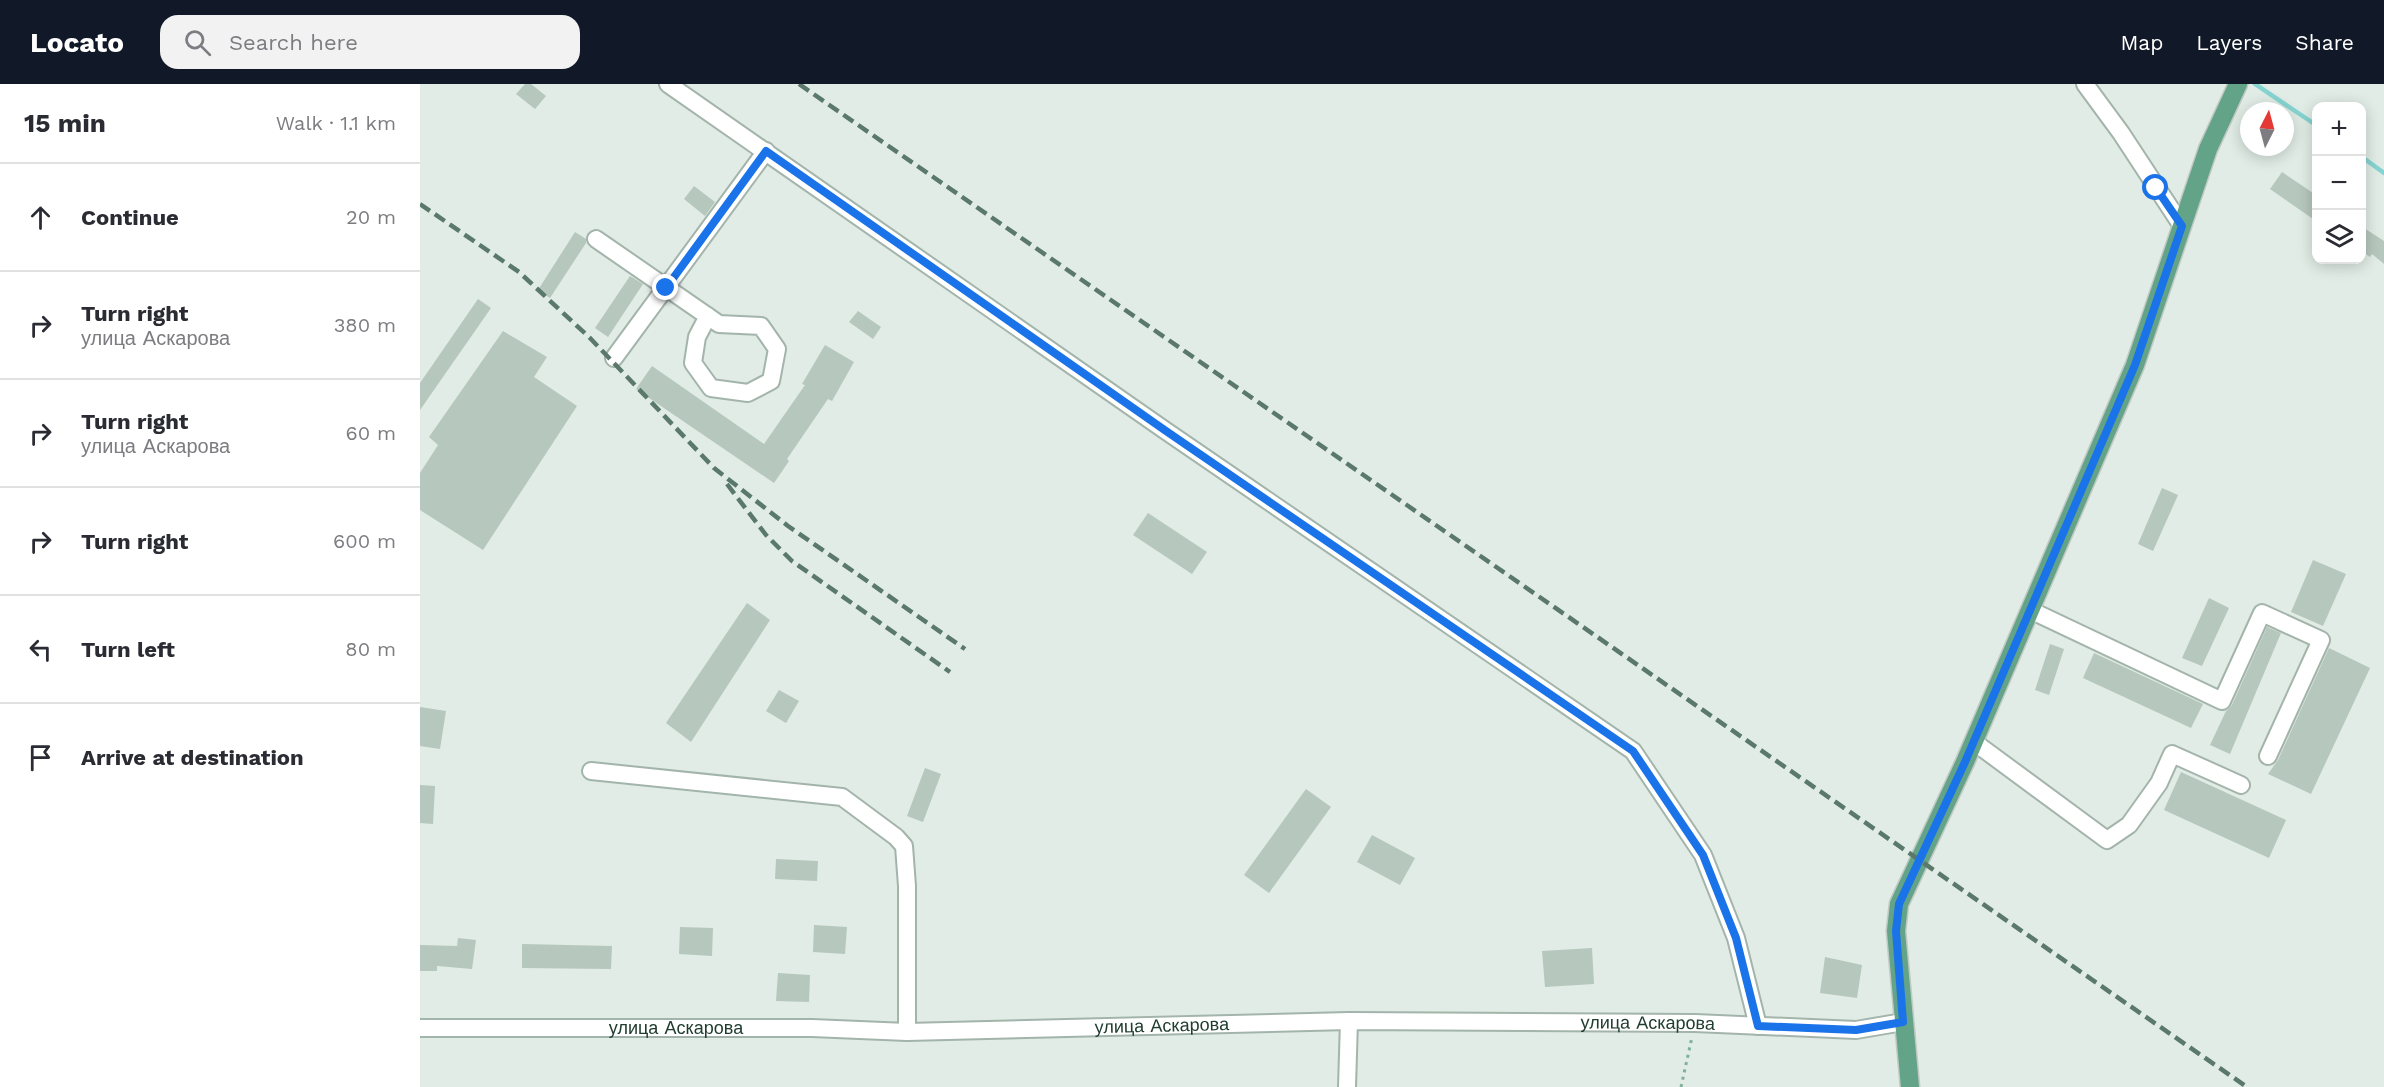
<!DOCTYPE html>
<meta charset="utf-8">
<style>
body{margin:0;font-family:"Work Sans",sans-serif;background:#f2f2f3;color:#2b2b33}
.controls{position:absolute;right:18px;top:18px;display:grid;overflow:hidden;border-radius:12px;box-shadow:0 3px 15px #0003}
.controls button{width:54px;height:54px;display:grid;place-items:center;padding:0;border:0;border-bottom:2px solid #e1e1e2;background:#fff;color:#2b2b33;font:30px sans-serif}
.compass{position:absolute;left:1820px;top:18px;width:54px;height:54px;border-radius:50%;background:#fff;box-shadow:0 3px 15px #0003;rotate:6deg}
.stop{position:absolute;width:18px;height:18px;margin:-14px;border:4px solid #1a73e8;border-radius:50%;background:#fff}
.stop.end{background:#1a73e8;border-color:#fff;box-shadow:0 2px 6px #0008}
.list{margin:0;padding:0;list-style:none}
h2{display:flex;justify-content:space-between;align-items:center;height:78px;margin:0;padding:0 24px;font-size:26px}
h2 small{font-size:20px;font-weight:400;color:#7c7c81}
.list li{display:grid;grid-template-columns:39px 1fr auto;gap:18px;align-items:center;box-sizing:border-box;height:108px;padding:0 24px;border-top:2px solid #e1e1e2}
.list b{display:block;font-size:22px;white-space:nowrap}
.list p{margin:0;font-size:20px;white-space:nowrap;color:#7c7c81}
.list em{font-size:20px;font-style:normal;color:#7c7c81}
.icon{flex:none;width:33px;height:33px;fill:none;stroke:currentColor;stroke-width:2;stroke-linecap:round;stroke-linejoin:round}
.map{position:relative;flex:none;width:1964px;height:1003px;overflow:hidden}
header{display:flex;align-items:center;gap:36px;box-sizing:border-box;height:84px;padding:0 30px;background:#111827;color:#fff}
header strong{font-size:28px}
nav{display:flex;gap:33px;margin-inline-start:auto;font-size:21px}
.search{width:420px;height:54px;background:#f2f2f3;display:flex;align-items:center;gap:15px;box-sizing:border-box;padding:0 21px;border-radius:18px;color:#7c7c81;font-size:22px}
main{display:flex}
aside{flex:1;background:#fff}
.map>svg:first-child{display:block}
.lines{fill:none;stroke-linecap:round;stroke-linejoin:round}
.stream{stroke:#86d4d1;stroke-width:4.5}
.building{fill:#b6c7bd}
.minor-casing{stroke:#a3b4ab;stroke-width:20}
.major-casing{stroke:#c1c9c5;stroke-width:21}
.path{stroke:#7fb198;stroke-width:3;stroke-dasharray:3 4.5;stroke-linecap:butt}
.minor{stroke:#fff;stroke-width:16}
.major{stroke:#63a387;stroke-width:18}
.rail{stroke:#5a796b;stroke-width:4.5;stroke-dasharray:12 6;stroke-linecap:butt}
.route{stroke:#1a73e8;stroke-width:8}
.labels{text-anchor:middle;stroke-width:5;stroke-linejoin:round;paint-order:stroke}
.street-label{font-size:18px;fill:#203d30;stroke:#f1f8f3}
</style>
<header>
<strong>Locato</strong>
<div class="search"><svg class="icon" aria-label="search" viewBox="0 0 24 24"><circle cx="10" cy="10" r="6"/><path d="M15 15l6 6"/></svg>Search here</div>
<nav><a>Map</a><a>Layers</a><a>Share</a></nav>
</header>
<main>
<aside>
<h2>15 min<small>Walk · 1.1 km</small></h2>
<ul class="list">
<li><svg class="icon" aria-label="ahead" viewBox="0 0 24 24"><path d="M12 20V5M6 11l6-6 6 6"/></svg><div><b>Continue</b></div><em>20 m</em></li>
<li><svg class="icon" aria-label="right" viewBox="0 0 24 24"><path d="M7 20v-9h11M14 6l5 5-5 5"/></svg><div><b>Turn right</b><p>улица Аскарова</p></div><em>380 m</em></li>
<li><svg class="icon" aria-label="right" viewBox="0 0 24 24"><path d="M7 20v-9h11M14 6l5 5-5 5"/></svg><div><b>Turn right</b><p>улица Аскарова</p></div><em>60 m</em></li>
<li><svg class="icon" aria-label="right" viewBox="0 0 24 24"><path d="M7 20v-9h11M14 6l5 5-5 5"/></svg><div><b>Turn right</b></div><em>600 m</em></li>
<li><svg class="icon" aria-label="left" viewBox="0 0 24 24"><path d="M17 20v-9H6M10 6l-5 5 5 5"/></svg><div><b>Turn left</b></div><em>80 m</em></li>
<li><svg class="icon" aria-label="arrive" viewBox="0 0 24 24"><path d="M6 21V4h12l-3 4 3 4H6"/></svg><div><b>Arrive at destination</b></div></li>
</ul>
</aside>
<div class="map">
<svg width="1964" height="1003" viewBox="0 0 1964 1003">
<rect width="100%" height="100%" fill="#e0ece5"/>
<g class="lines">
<g class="stream">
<polyline points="1835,0 1896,41"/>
<polyline points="1942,73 1964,89"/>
</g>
</g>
<g class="building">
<polygon points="105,0 111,0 126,12 115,25 96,10"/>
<polygon points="1862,88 1896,111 1896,137 1850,105"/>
<polygon points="274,102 295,118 285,132 264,115"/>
<polygon points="1941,142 1964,157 1964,180 1952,170 1950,173 1941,167"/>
<polygon points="155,148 166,155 166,159 130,214 118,206"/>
<polygon points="210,192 223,200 188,253 175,244"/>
<polygon points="58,215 71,224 0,326 0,299"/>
<polygon points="438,227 461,243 453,255 429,238"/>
<polygon points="83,247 127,273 114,293 157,322 63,466 0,426 0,389 18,361 9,353"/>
<polygon points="405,261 434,278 412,317 408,315 367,375 369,377 354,399 216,305 232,282 344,360 385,301 382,300"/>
<polygon points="1742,404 1758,411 1733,467 1718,460"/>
<polygon points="728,429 787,468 772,490 713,451"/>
<polygon points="1893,476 1926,490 1903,542 1871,528"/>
<polygon points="1789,514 1809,524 1782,582 1762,574"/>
<polygon points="327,519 350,536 271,658 246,639"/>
<polygon points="1847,543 1861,549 1810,670 1790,661 1806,627 1812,621"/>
<polygon points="1630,560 1644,565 1629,611 1615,606"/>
<polygon points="1909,564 1950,584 1891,710 1848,690 1858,676"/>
<polygon points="1674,569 1783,620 1771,644 1663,594"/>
<polygon points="359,606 379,617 366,639 346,627"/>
<polygon points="0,623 26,627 20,665 0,662"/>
<polygon points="505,684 521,690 503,738 487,732"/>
<polygon points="1761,688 1866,736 1849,774 1744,726"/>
<polygon points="0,701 15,702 13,740 0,739"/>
<polygon points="886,705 911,723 849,809 824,791"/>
<polygon points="952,751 995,774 980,801 937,778"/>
<polygon points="356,775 398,777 397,797 355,795"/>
<polygon points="394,841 427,843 425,870 393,868"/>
<polygon points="260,843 293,844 292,872 259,870"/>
<polygon points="38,854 56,856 52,885 17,882 17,887 0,887 0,861 37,862"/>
<polygon points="102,860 192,862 191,885 102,884"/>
<polygon points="1172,864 1174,900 1125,903 1122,867"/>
<polygon points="1405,873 1442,881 1437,914 1400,909"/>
<polygon points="358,889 390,891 389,918 356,917"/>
</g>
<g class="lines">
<g class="minor-casing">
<g id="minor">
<polyline points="248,0 746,347 1213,667 1283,771 1316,854 1338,942"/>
<polyline points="1665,0 1701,49 1762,142"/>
<polyline points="176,155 299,240 341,242 357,265 351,297 328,309 291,304 273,279 277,253 288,232"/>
<polyline points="194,274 346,67"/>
<polyline points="1610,526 1802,617 1842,529 1901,556 1848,672"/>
<polyline points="1554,658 1687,756 1709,741 1739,699 1752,670 1821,701"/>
<polyline points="171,687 422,713 476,753 484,762 487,802 487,948"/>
<path id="s1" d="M0 944H392L487 948 929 937 1275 939 1436 946 1483 938"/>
<polyline points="927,1003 929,937"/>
</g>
</g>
<g class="major-casing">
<polyline id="major" points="1490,1003 1476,847 1479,820 1545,678 1715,281 1788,65 1818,0"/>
</g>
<polyline class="path" points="1261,1003 1272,953"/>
<use href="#minor" class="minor"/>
<use href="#major" class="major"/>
<g class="rail">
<polyline points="379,0 1827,1003"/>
<polyline points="0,120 99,188 170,254 294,384 368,442 545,565"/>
<polyline points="307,400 346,451 372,477 530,588"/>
</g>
</g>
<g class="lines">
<polyline class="route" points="246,204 346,67 746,347 1213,667 1283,771 1316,854 1338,942 1436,946 1483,938 1476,847 1479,820 1545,678 1715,281 1762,142 1736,104"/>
</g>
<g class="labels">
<g class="street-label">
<text dy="6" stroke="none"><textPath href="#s1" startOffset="1228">улица Аскарова</textPath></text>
<text dy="6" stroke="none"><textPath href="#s1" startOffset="742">улица Аскарова</textPath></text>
<text dy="6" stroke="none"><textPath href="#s1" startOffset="256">улица Аскарова</textPath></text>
</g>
</g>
</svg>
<div class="controls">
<button>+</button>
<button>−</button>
<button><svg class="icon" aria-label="layers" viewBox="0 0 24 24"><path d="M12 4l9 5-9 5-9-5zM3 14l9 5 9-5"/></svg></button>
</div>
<svg class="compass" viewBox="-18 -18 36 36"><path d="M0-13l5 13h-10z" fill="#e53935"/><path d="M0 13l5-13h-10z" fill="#7c7c81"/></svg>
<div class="stop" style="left:1736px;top:104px"></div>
<div class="stop end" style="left:246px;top:204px"></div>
</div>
</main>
